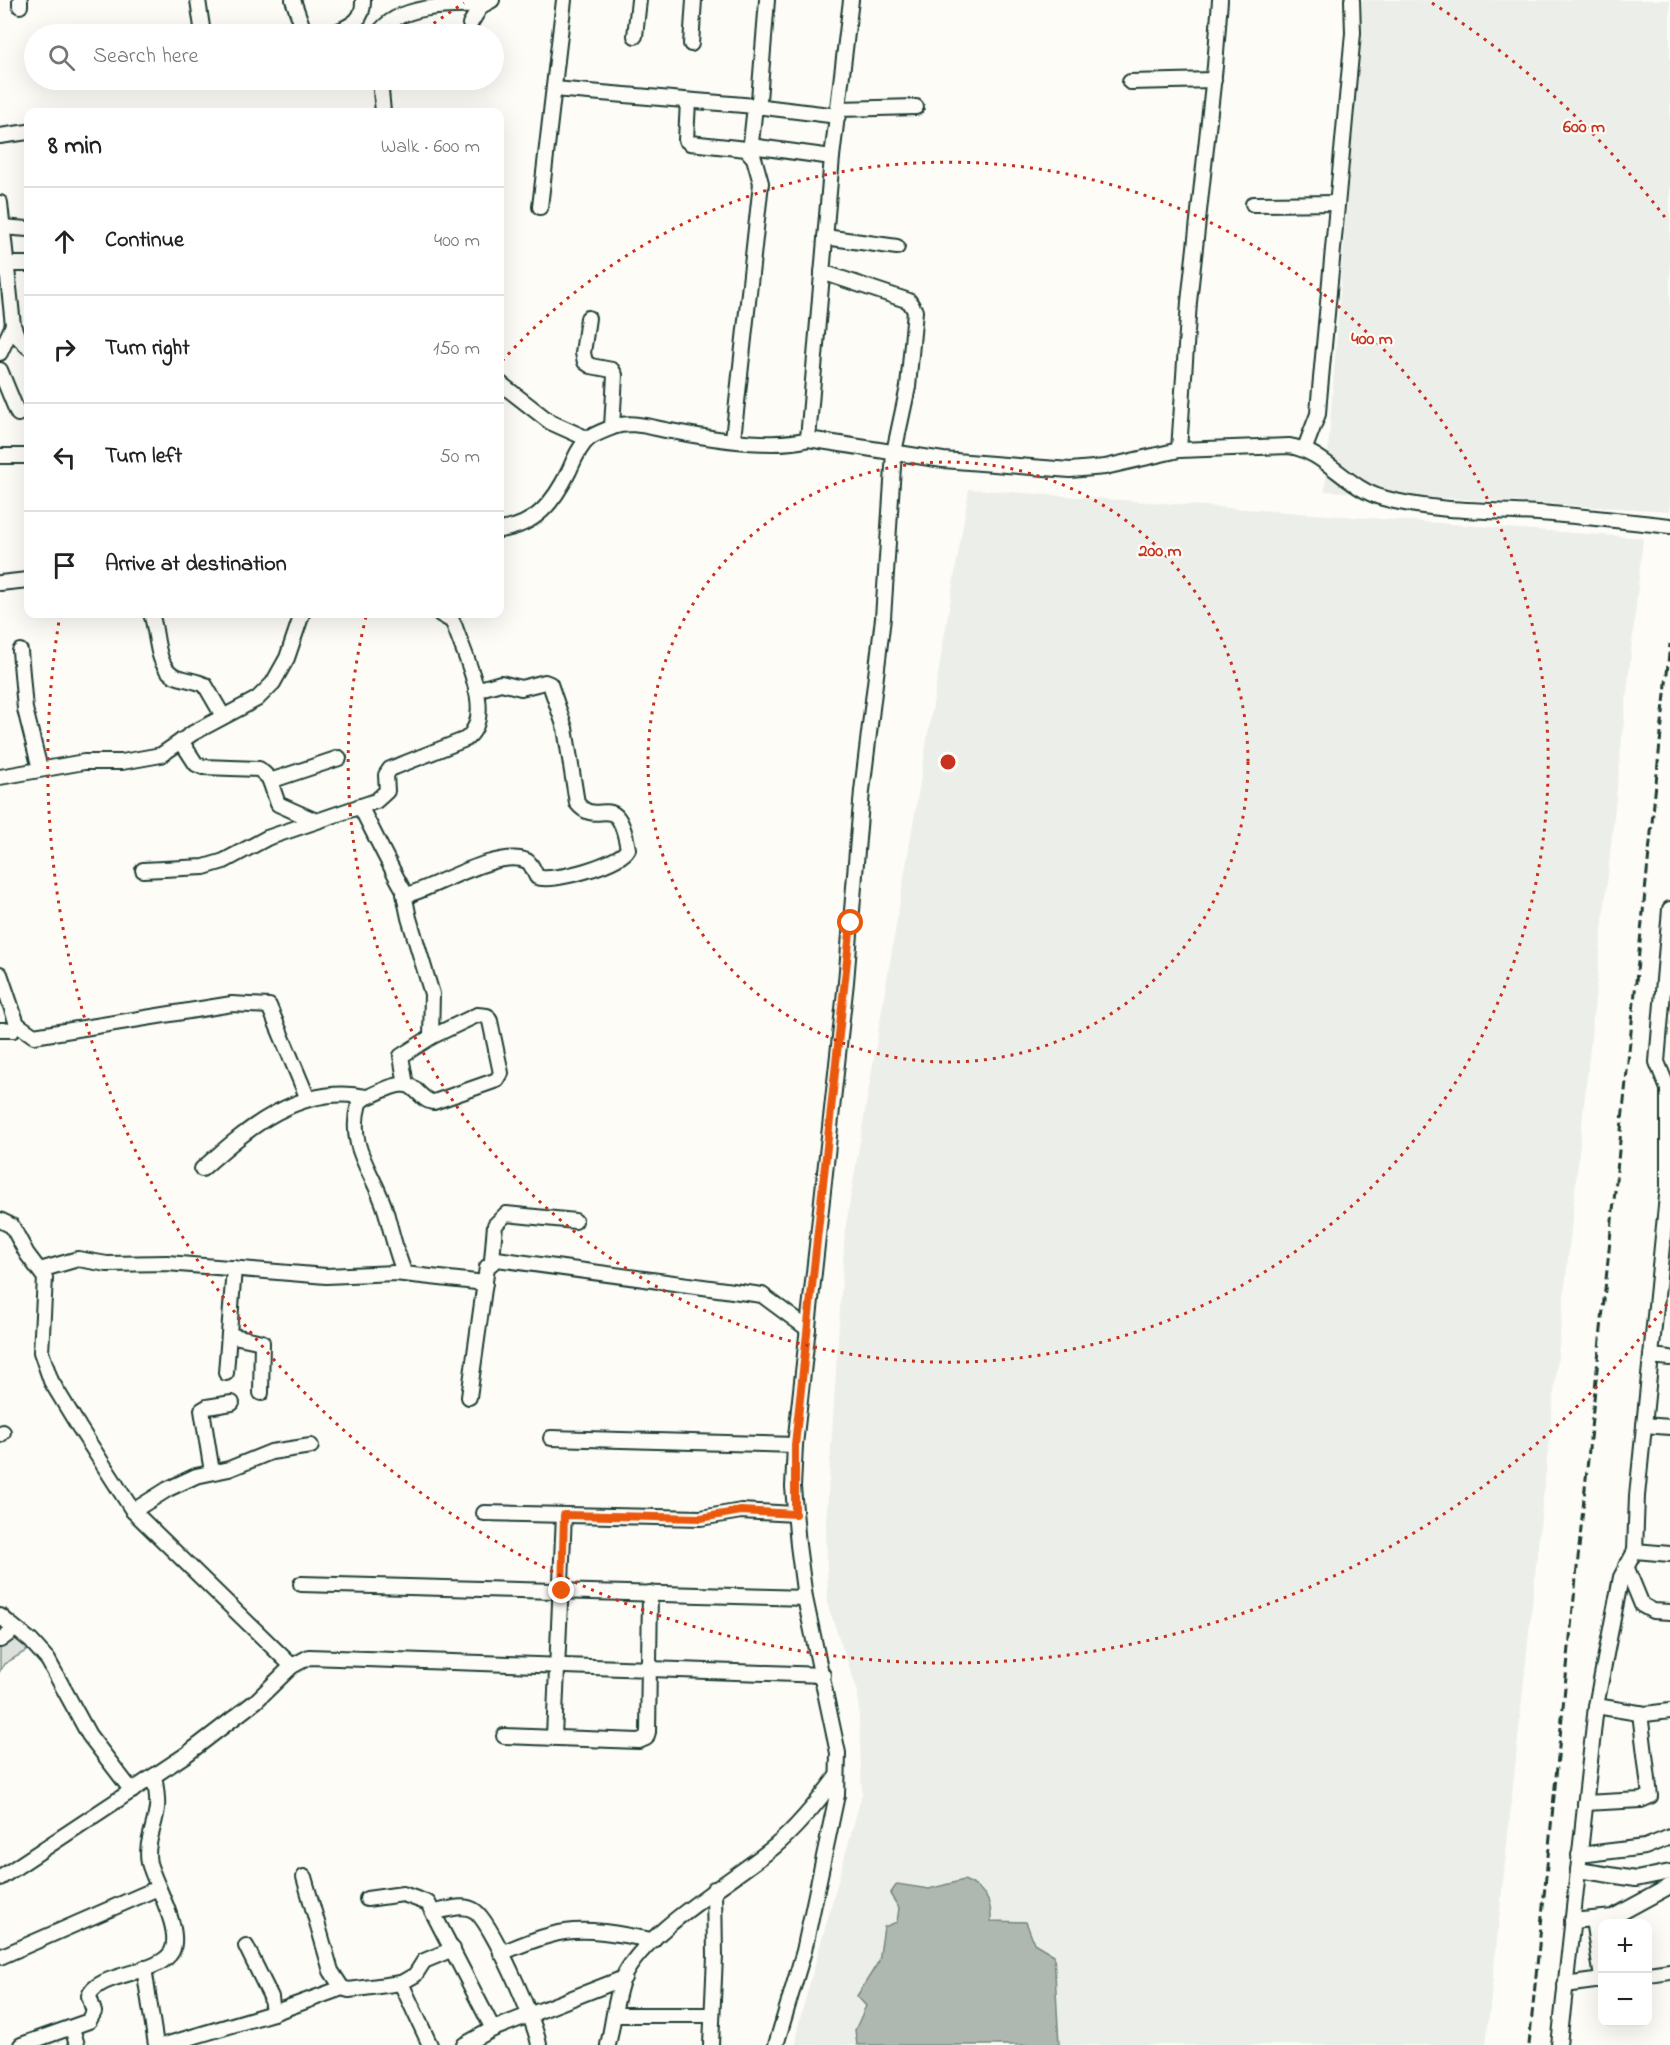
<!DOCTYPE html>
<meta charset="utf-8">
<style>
body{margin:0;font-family:"Indie Flower",sans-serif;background:#f2f2f2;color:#222}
.controls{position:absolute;right:18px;bottom:18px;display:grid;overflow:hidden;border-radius:12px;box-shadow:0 6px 24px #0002}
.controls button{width:54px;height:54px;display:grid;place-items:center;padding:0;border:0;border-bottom:2px solid #e0e0e0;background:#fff;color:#222;font:30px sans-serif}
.stop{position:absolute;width:18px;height:18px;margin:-14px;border:4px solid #ea580c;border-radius:50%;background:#fff}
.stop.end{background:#ea580c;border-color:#fff;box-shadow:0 2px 6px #0008}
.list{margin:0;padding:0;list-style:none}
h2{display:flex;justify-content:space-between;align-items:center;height:78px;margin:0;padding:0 24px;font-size:26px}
h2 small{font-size:20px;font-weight:400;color:#767676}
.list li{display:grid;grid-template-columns:39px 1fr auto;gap:18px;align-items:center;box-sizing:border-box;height:108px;padding:0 24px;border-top:2px solid #e0e0e0}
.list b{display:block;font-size:22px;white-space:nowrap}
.list em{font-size:20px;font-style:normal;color:#767676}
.icon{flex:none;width:33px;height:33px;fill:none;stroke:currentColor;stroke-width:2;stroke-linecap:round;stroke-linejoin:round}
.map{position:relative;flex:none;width:1670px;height:2045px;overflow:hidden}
.search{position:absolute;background:#fff;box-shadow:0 6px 24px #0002;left:24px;top:24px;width:480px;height:66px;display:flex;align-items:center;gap:15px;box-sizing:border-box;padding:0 21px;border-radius:33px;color:#767676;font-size:22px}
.panel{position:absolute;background:#fff;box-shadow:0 6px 24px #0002;left:24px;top:108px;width:480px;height:510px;border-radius:12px}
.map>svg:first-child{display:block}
.built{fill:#eceee9}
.green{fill:#dde0db;stroke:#7e8e88;stroke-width:1.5}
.water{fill:#aeb8b1;stroke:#75877f;stroke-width:1.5}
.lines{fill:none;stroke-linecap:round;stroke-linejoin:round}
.minor-casing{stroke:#1f3d34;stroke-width:18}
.minor{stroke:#fdfcf7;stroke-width:14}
.rail{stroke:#1f3d34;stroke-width:3;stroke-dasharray:9 4.5;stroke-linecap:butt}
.route{stroke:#ea580c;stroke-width:8}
.ring{fill:none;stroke:#c8321e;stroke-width:3;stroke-dasharray:3 6}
.centre{fill:#c8321e;stroke:#fdfcf7;stroke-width:3}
.ring-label{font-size:18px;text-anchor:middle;font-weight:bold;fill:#c8321e;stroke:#fdfcf7;stroke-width:4.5;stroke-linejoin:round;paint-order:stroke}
</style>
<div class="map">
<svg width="1670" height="2045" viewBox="0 0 1670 2045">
<rect width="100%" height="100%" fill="#fdfcf7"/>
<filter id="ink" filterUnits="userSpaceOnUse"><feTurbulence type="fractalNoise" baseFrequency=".0167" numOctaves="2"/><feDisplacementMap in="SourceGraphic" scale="12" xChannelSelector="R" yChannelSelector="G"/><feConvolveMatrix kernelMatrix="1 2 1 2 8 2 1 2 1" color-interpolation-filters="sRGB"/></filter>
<g filter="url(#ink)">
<g class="built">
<polygon points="1362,0 1670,0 1670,511 1325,491"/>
<polygon points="969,489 1643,538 1486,2045 796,2045 798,2026 862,1794 858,1692 828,1606 826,1526 845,1231"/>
</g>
<polygon class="green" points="6,1609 19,1622 36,1645 4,1664 0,1671 0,1614"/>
<path class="water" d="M964 1880C984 1888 992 1900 991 1921L1026 1922 1034 1943 1054 1955 1059 2045H857L855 2030 866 2006 857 1996 879 1961 884 1927 897 1922 899 1908 890 1894 897 1884 929 1889Z"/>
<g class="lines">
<g class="minor-casing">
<g id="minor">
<polyline points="198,0 203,34"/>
<polyline points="293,0 305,34"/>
<path d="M851 0 832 157 808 439 943 460 1070 470 1105 467 1179 450 1289 446C1325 451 1346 488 1383 498 1433 512 1487 510 1538 513 1582 516 1626 521 1670 526"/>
<polyline points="20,6 20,0"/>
<polyline points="470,24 481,6 492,0"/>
<path d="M332 34C349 26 364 22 363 0"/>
<path d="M378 34C397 5 449 5 481 6"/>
<polyline points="635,36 639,0"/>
<polyline points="691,44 694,0"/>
<polyline points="380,80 383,112"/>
<polyline points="1130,82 1214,80"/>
<polyline points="554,89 755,106 759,100 767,0"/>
<polyline points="688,101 686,140 690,143 746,149 754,158 761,183 733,439"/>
<polyline points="839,109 916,107"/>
<polyline points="0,136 28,132"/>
<polyline points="751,146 832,157"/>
<polyline points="750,152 755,106 838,116"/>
<polyline points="0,203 13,325 17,336 28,347"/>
<polyline points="1253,204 1336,203"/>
<polyline points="540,207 564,0"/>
<polyline points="2,227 28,229"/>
<polyline points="825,237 897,247"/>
<polyline points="6,264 28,264"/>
<polyline points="588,318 583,353 585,362 591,366 612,370 615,375 612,427"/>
<polyline points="0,353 13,325"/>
<polyline points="0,370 18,414"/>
<polyline points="500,383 550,422 588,439"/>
<polyline points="1305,448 1318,414 1319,400 1353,33 1352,0"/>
<polyline points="1179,450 1189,302 1215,66 1220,0"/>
<polyline points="0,456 28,456"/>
<path d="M500 530C536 525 554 502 569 471 574 460 579 447 588 439 594 434 606 430 613 427 632 420 651 428 671 431 707 438 774 449 808 439"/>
<polyline points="0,583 28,580"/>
<path d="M151 614C158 631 155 664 173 675 183 680 195 680 205 685L223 716"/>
<polyline points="20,651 25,709 40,769"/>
<polyline points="181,741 196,764 203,767 259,769 269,778 278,804 316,821"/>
<polyline points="0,777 84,762 122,762 161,755 193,733 257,699 273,683 287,658 302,614"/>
<polyline points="270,781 339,758"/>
<path d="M360 806C367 819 402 891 407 895 436 887 499 848 527 861 532 864 534 872 537 877 553 883 620 864 628 849 617 785 598 830 577 803L565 728 550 684 545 682 521 688 501 683 476 690"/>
<path d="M143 870 204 867 224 861 267 838 376 801 387 791 386 775 390 769 466 739C496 716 465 657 455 627L452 621 440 614"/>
<polyline points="404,894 409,918 432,994 431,1037 401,1056 406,1085"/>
<polyline points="0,974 17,1024 13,1030 0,1030"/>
<polyline points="17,1024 34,1036 232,1004 269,1006 308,1099"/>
<path d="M202 1169C248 1128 300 1083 367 1097"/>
<polyline points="0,1220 12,1226 27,1254 45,1278 41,1352 51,1381 79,1427 133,1511 292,1666"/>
<polyline points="492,1260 495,1225 506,1214 575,1221"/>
<polyline points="40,1270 78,1259 107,1264 167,1263 326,1276 395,1273 485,1283"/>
<path d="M405 1274C396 1253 392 1234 386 1212 375 1173 346 1149 359 1103L363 1099C374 1095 399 1080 410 1086 419 1091 424 1102 434 1102L497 1080 501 1073 490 1021 487 1016 477 1015 431 1037"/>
<polyline points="229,1335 262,1342 261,1393"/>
<polyline points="1651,1356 1670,1358"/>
<polyline points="226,1373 234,1268"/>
<polyline points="469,1397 487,1267 497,1259 762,1295 808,1329"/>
<polyline points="1644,1425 1670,1427"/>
<polyline points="0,1435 3,1432"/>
<polyline points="551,1438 795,1445"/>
<polyline points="212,1472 202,1410 207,1407 232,1403"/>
<polyline points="133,1511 168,1489 196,1476 229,1469 271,1452 311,1446"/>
<polyline points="484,1513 701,1518 741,1511 795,1514"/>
<polyline points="1635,1551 1670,1554"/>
<polyline points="1626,1566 1642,1605 1653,1611 1670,1612"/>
<polyline points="301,1584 805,1598"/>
<polyline points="0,1616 31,1641 48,1660 89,1735 132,1791"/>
<polyline points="0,1640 15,1629"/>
<polyline points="1596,1706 1645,1714 1670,1711"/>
<polyline points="504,1736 639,1741 646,1738 648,1732 650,1593"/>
<polyline points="554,1736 564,1515"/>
<polyline points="1585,1803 1641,1800 1650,1796 1640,1713"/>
<polyline points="1579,1855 1645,1847 1670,1837"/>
<polyline points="1578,1870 1636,1879 1670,1872"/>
<polyline points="304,1877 331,1971 342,1988 349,1990 401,1983 415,1975 424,1961 453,1949"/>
<polyline points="0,1878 187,1754 256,1701 292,1666 309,1657 823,1675"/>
<polyline points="367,1899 403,1894 428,1903 493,2029"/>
<path d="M434 1912C448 1910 463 1903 475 1911 492 1923 536 2023 539 2045"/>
<polyline points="1593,1920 1602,1978"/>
<polyline points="1572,1921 1613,1917 1670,1886"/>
<polyline points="246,1946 271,1997 273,2013"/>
<path d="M501 1953C524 1944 548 1933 573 1931 600 1929 627 1936 653 1940"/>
<polyline points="0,1957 158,1888"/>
<polyline points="144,1968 156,2045"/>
<polyline points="1648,1974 1670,1971"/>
<polyline points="401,1983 430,2045"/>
<polyline points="1565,1985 1602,1980"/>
<polyline points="614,2015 712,2015"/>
<polyline points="72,2028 77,2045"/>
<path d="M21 2045 89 2021 94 2012 89 1996C97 1972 160 1975 172 1951 182 1929 155 1885 149 1863 145 1844 155 1827 157 1808 158 1797 156 1787 154 1776"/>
<polyline points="165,2045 273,2013 342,1988"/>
<polyline points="464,2045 493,2029 624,1978"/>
<path d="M608 2045C613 2024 615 1999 623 1978 644 1931 734 1880 774 1847 799 1826 818 1802 837 1776"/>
<polyline points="711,2045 715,1956 714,1889"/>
<polyline points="776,2045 804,1951 837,1795 838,1753 805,1598 798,1545 793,1487 795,1445 846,982 862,791 883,618 894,452 908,387 915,311 909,301 822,272"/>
<polyline points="1559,2045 1596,1706 1621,1577 1635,1551 1637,1496 1668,1186 1668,1089 1657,1062 1670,909"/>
</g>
</g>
<use href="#minor" class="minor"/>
<polyline class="rail" points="1529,2045 1670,644"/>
</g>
</g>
<g class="lines" filter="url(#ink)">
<polyline class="route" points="562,1591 564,1515 701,1518 741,1511 795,1514 795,1445 851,923"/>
</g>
<g class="ring">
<circle cx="948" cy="762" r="300"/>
<path d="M502 361A600 600 0 1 1 366 617"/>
<path d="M1667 1304A900 900 0 0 1 59 621M419 34A900 900 0 0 1 464 3M1432 3A900 900 0 0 1 1667 220"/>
</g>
<circle cx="948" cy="762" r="9" class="centre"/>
<g class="ring-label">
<text x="1584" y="132">600 m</text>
<text x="1372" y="344">400 m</text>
<text x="1160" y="556">200 m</text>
</g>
</svg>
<div class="controls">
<button>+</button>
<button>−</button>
</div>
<div class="stop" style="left:851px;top:923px"></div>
<div class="stop end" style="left:562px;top:1591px"></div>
<div class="search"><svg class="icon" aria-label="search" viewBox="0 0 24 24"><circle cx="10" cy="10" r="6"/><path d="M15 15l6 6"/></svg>Search here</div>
<section class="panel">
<h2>8 min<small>Walk · 600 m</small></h2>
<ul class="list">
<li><svg class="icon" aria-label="ahead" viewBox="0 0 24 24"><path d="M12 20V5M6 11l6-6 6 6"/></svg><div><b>Continue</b></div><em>400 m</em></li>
<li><svg class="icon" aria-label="right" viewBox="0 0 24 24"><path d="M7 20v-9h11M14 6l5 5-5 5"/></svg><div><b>Turn right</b></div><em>150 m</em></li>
<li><svg class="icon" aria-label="left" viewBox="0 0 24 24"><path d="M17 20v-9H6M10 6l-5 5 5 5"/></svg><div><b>Turn left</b></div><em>50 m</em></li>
<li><svg class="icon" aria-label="arrive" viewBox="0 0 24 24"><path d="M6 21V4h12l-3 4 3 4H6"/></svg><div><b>Arrive at destination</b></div></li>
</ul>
</section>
</div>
